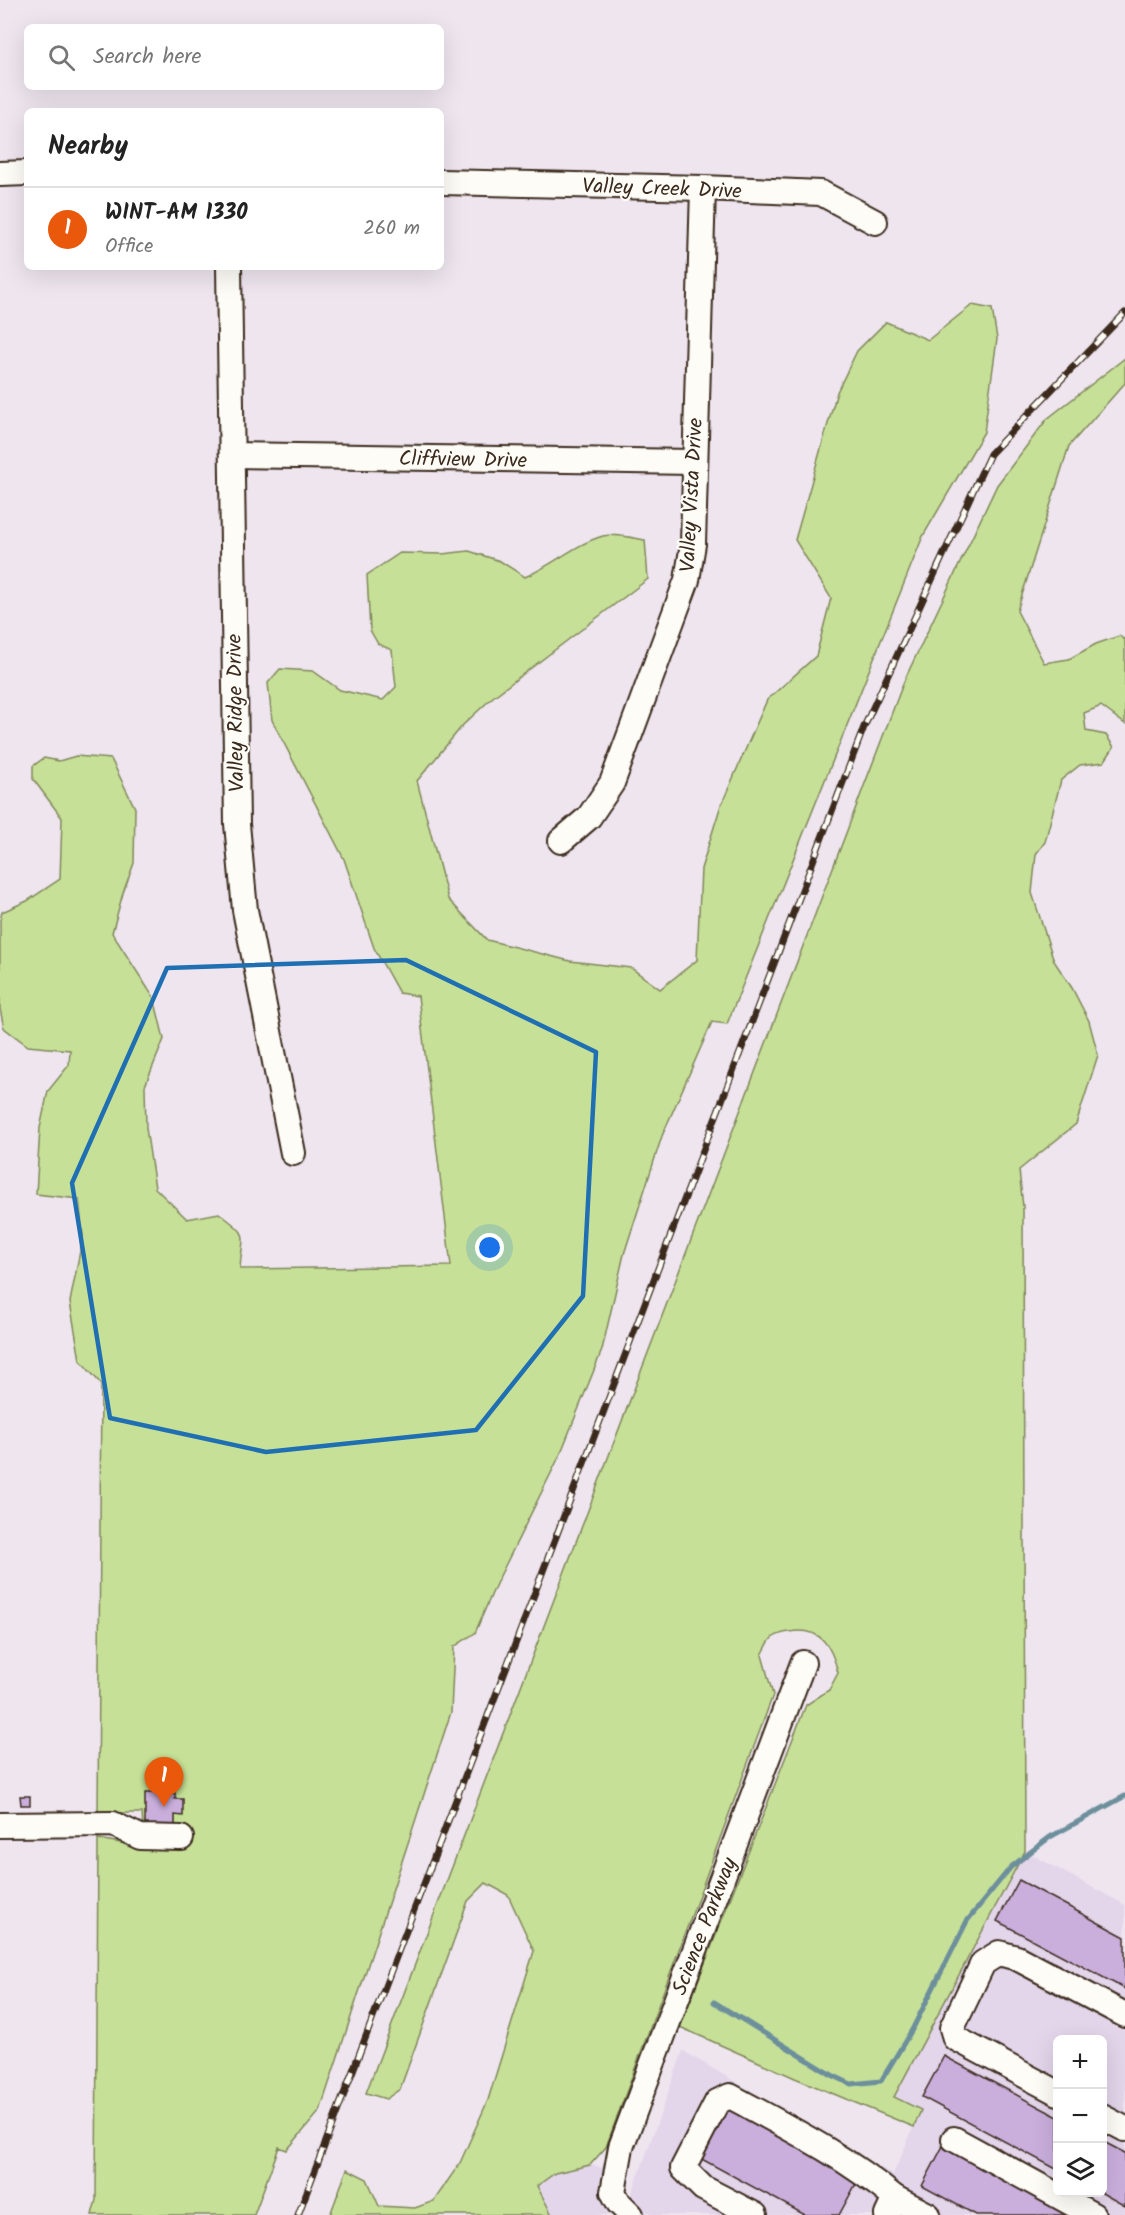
<!DOCTYPE html>
<meta charset="utf-8">
<style>
body{margin:0;font-family:Kalam,sans-serif;background:#f6f6f6;color:#222}
.controls{position:absolute;right:18px;bottom:18px;display:grid;overflow:hidden;border-radius:9px;box-shadow:0 6px 24px #0002}
.controls button{width:54px;height:54px;display:grid;place-items:center;padding:0;border:0;border-bottom:2px solid #e0e0e0;background:#fff;color:#222;font:30px sans-serif}
.you{position:absolute;left:490px;top:1248px;width:21px;height:21px;margin:-15px;border:4px solid #fff;border-radius:50%;background:#1a73e8;box-shadow:0 0 0 9px #1a73e833}
.badge{display:grid;place-items:center;width:39px;height:39px;border-radius:50%;background:#ea580c;color:#fff;font-size:20px;font-weight:700}
.pin{position:absolute;translate:-50% -50px;filter:drop-shadow(0 2px 3px #0008)}
.pin::after{content:'';position:absolute;top:32px;width:21px;height:18px;background:inherit;clip-path:polygon(0 0,100% 0,50% 100%)}
.list{margin:0;padding:0;list-style:none}
h2{display:flex;justify-content:space-between;align-items:center;height:78px;margin:0;padding:0 24px;font-size:26px}
h2 small{font-size:20px;font-weight:400;color:#767676}
.list li{display:grid;grid-template-columns:39px 1fr auto;gap:18px;align-items:center;box-sizing:border-box;height:84px;padding:0 24px;border-top:2px solid #e0e0e0}
.list b{display:block;font-size:22px;white-space:nowrap}
.list p{margin:0;font-size:20px;white-space:nowrap;color:#767676}
.list em{font-size:20px;font-style:normal;color:#767676}
.icon{flex:none;width:33px;height:33px;fill:none;stroke:currentColor;stroke-width:2;stroke-linecap:round;stroke-linejoin:round}
.map{position:relative;flex:none;width:1125px;height:2215px;overflow:hidden}
.search{position:absolute;background:#fff;box-shadow:0 6px 24px #0002;left:24px;top:24px;width:420px;height:66px;display:flex;align-items:center;gap:15px;box-sizing:border-box;padding:0 21px;border-radius:9px;color:#767676;font-size:22px}
.panel{position:absolute;background:#fff;box-shadow:0 6px 24px #0002;left:24px;top:108px;width:420px;height:162px;border-radius:9px}
.map>svg:first-child{display:block}
.built{fill:#e3d5ea;fill-rule:evenodd}
.green{fill:#c6e197;stroke:#80865a;stroke-width:1.5}
.lines{fill:none;stroke-linecap:round;stroke-linejoin:round}
.stream{stroke:#6d8f9c;stroke-width:5}
.building{fill:#caafdd;stroke:#3b2a1e;stroke-width:1.5}
.minor-casing{stroke:#3b2a1e;stroke-width:28}
.minor{stroke:#fdfcf7;stroke-width:24}
.rail-casing{stroke:#3b2a1e;stroke-width:7}
.rail{stroke:#fdfcf7;stroke-width:4.5;stroke-dasharray:14;stroke-linecap:butt}
.marked{fill:none;stroke:#1f6fb2;stroke-width:4.5;stroke-linejoin:round}
.labels{text-anchor:middle;stroke-width:4.5;stroke-linejoin:round;paint-order:stroke}
.street-label{font-size:21px;fill:#3b2a1e;stroke:#fdfcf7}
</style>
<div class="map">
<svg width="1125" height="2215" viewBox="0 0 1125 2215">
<rect width="100%" height="100%" fill="#eee5ef"/>
<filter id="ink" filterUnits="userSpaceOnUse"><feTurbulence type="fractalNoise" baseFrequency=".0167" numOctaves="2"/><feDisplacementMap in="SourceGraphic" scale="12" xChannelSelector="R" yChannelSelector="G"/><feConvolveMatrix kernelMatrix="1 2 1 2 8 2 1 2 1" color-interpolation-filters="sRGB"/></filter>
<g filter="url(#ink)">
<g class="built">
<path d="M1025 1851 1125 1905V2215H653L629 2202 683 2051 893 2175 921 2110 894 2097ZM1058 2040H1102V2192H1058Z"/>
<polygon points="590,2165 603,2168 615,2208 620,2215 552,2215 537,2186 555,2173"/>
</g>
<g class="green">
<path d="M972 305 992 309 997 339 984 432 923 536 727 1024 712 1022 662 1136 624 1254 602 1350 560 1455 496 1584 475 1633 454 1647 451 1712 320 2111 287 2150 279 2147 254 2215H92L96 2200 98 1839 144 1847 142 1813H98L101 1384 80 1360 70 1302 83 1236 79 1199 36 1194 40 1128 48 1091 69 1065 70 1050 28 1046 4 1028 0 1009V920L2 912 27 901 60 879 62 818 33 779V766L44 758 59 761 76 756 111 759 135 808 134 863 123 893 112 933 154 998 164 1039 145 1086 146 1128 155 1188 187 1219 219 1213C252 1238 242 1231 240 1269L451 1266 418 996 399 993 374 948 344 859 272 720 268 683 280 669 313 671 340 690 383 700 396 687 392 650 378 644 370 630 367 575 400 553 442 554 469 551 500 561 525 577C552 566 575 544 603 536 614 533 633 538 645 540L648 579 493 697 463 725 417 781 448 899 487 940 570 961 631 968 660 989 697 960 701 869 720 808 767 700 816 656 831 598 795 540 837 392 857 351 886 322 928 340Z"/>
<path d="M1125 358V383L1069 446 1017 611 1044 663 1069 659 1096 644 1119 636 1125 640V724L1101 706 1084 713 1086 731 1106 735 1114 747 1104 762 1080 765 1061 780 1045 842 1036 854 1032 893 1054 961 1072 988 1089 1021 1098 1055 1076 1124 1019 1170 1023 1207 1025 1851 894 2097 921 2110 914 2127 795 2078 680 2027 806 1705 829 1690 838 1673C832 1647 821 1626 790 1632 785 1632 776 1635 772 1638 768 1642 765 1650 762 1655L773 1695 606 2147 590 2165 555 2173 537 2186 552 2215H330L347 2169 367 2179 379 2206 415 2208 434 2201 460 2163 488 2100 534 1951 508 1895 486 1883 468 1901 400 2089 386 2099 366 2093 904 681 997 485 1047 419Z"/>
</g>
<g class="lines">
<polyline class="stream" points="714,2002 832,2075 851,2084 881,2081 913,2028 967,1921 1011,1867 1050,1837 1125,1796"/>
</g>
<g class="building">
<polygon points="145,1793 175,1793 175,1799 183,1799 183,1816 175,1815 175,1827 145,1827"/>
<polygon points="20,1796 30,1796 30,1805 21,1805"/>
<polygon points="1019,1880 1125,1937 1125,1989 997,1921"/>
<polygon points="944,2056 1058,2117 1058,2170 922,2097"/>
<polygon points="724,2105 859,2178 839,2215 805,2215 696,2156"/>
<polygon points="1102,2141 1125,2153 1125,2206 1100,2192 1102,2192"/>
<polygon points="944,2144 1067,2210 1064,2215 976,2215 922,2186"/>
</g>
<g class="lines">
<g class="minor-casing">
<g id="minor">
<polyline points="0,174 27,173"/>
<polyline points="441,182 703,188 821,193 875,222"/>
<polyline points="229,267 237,824 245,910 293,1153"/>
<polyline points="232,455 694,462"/>
<polyline points="561,841 589,817 612,783 687,580 693,544 703,188"/>
<polyline points="0,1825 113,1824 140,1837 181,1838"/>
<polyline points="1058,2093 955,2038 952,2028 983,1963 999,1953 1017,1958 1125,2015"/>
<polyline points="1102,2117 1125,2129"/>
<polyline points="954,2139 1093,2215"/>
<polyline points="631,2215 619,2203 613,2192 621,2147 803,1663"/>
<path d="M755 2215 703 2188 683 2168 717 2102 730 2096C787 2127 845 2156 895 2198"/>
<polyline points="887,2215 895,2198 928,2215"/>
</g>
</g>
<use href="#minor" class="minor"/>
<g class="rail-casing">
<polyline id="rail" points="298,2215 864,727 990,454 1125,313"/>
</g>
<use href="#rail" class="rail"/>
</g>
</g>
<path class="marked" d="M406 960 596 1052 583 1296 476 1430 266 1452 110 1418 72 1183 167 968Z"/>
<g class="labels">
<g class="street-label">
<text transform="translate(662 188) rotate(2)" y="7">Valley Creek Drive</text>
<text transform="translate(463 459) rotate(1)" y="7">Cliffview Drive</text>
<text transform="translate(691 495) rotate(-87)" y="7">Valley Vista Drive</text>
<text transform="translate(235 713) rotate(-91)" y="7">Valley Ridge Drive</text>
<text transform="translate(704 1926) rotate(-69)" y="7">Science Parkway</text>
</g>
</g>
</svg>
<div class="controls">
<button>+</button>
<button>−</button>
<button><svg class="icon" aria-label="layers" viewBox="0 0 24 24"><path d="M12 4l9 5-9 5-9-5zM3 14l9 5 9-5"/></svg></button>
</div>
<div class="you"></div>
<div class="pin badge" style="left:164px;top:1807px">1</div>
<div class="search"><svg class="icon" aria-label="search" viewBox="0 0 24 24"><circle cx="10" cy="10" r="6"/><path d="M15 15l6 6"/></svg>Search here</div>
<section class="panel">
<h2>Nearby<small></small></h2>
<ul class="list">
<li><span class="badge">1</span><div><b>WINT-AM 1330</b><p>Office</p></div><em>260 m</em></li>
</ul>
</section>
</div>
